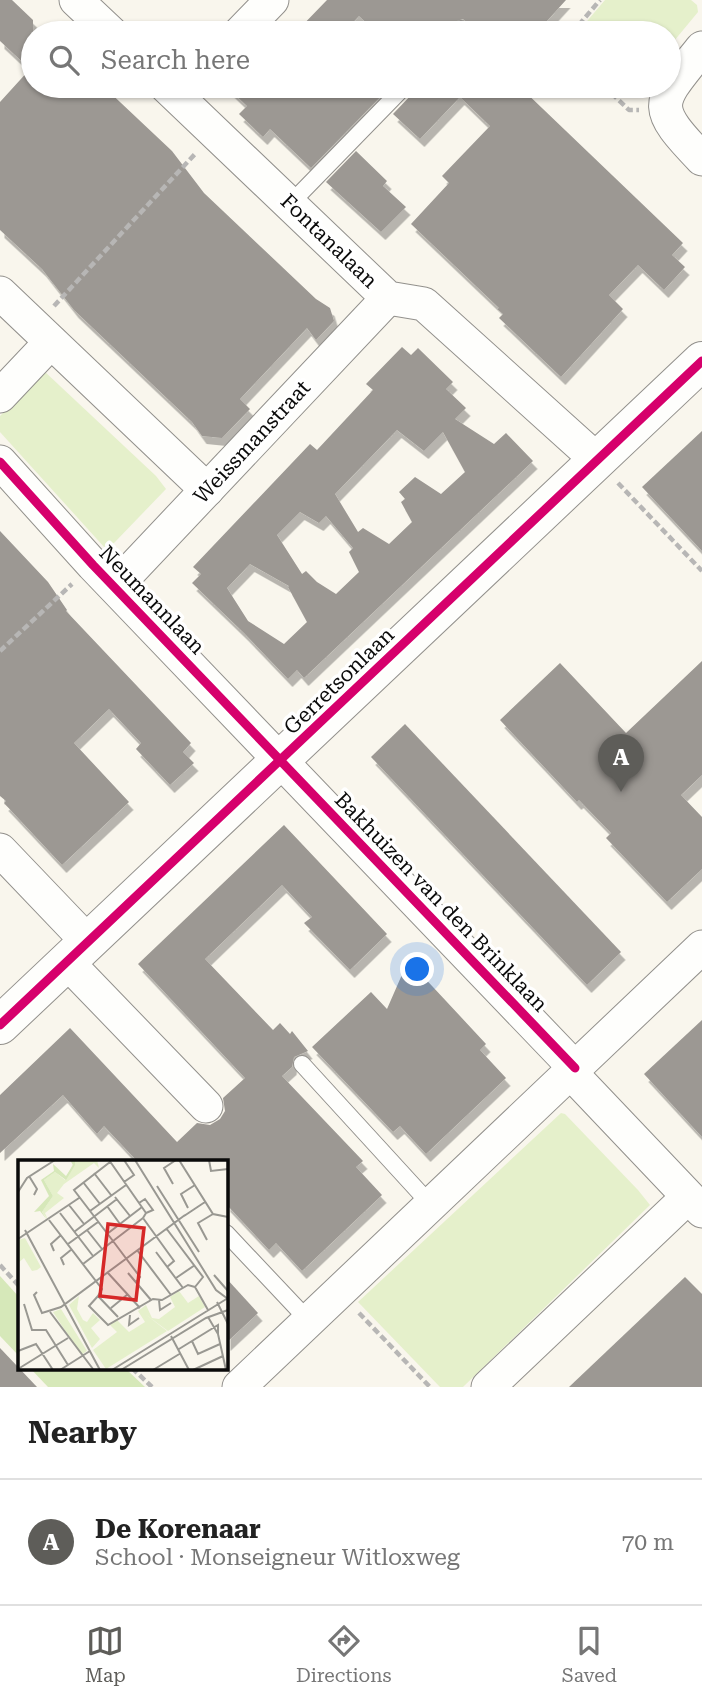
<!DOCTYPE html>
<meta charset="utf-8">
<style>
body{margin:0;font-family:"Roboto Serif",serif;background:#f6f6f6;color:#222}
.you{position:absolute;left:418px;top:970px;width:24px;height:24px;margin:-18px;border:5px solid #fff;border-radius:50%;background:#1a73e8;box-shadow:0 0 0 10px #1a73e833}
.badge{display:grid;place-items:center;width:46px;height:46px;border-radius:50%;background:#5e5d59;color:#fff;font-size:23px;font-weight:700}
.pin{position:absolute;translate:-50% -58px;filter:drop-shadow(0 2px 4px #0008)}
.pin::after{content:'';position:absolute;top:37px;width:24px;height:21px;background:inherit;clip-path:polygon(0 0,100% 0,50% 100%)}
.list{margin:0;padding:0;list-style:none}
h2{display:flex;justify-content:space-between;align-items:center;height:91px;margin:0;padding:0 28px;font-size:30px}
h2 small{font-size:23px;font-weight:400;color:#767676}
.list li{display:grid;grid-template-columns:46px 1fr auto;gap:21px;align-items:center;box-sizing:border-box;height:126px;padding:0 28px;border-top:2px solid #e0e0e0}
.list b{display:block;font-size:26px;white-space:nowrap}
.list p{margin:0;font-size:23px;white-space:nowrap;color:#767676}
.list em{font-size:23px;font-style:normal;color:#767676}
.icon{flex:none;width:38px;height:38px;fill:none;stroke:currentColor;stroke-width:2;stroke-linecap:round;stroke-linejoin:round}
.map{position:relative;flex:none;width:702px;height:1387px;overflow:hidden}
.search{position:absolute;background:#fff;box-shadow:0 2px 5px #0004;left:21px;right:21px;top:21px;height:77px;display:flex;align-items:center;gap:18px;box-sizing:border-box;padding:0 24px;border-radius:38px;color:#767676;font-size:26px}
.sheet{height:217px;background:#fff}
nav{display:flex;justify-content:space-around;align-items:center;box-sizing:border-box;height:98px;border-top:2px solid #e0e0e0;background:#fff;font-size:19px;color:#767676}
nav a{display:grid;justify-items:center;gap:4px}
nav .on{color:#5e5d59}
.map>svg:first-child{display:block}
.green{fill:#e5f0cb}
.forest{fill:#d6e8b9}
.building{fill:#9c9893;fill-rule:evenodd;filter:url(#shadow)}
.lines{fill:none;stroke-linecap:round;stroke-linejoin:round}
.service-casing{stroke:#92908c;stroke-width:18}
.minor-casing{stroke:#92908c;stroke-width:35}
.tertiary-casing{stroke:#92908c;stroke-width:40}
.path{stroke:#b7b6b5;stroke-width:4.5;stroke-dasharray:7 3.5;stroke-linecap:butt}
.service{stroke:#fefefc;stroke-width:16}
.minor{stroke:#fefefc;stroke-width:33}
.tertiary{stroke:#fefefc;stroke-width:38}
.cycleway-casing{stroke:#fff;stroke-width:13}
.cycleway{stroke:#d6006c;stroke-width:9}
.labels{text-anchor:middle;stroke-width:7;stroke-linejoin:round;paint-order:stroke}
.street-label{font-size:21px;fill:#0a0a0a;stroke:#fff}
.inset-road{fill:none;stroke:#999892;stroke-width:2}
.view{fill:#d62828;fill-opacity:0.15;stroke:#d62828;stroke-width:3.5}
.inset-edge{fill:none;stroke:#0a0a0a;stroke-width:3.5}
</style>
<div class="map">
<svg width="702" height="1387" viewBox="0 0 702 1387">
<defs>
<filter id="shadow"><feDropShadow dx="4.5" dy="8" stdDeviation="0" flood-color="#0004"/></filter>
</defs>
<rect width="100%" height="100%" fill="#f9f6ed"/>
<g class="green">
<polygon points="605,0 691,0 697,5 698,12 669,47 669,33 577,33"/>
<polygon points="44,371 156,476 166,489 114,543 105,548 0,432 0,416"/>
<polygon points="561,1113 565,1114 638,1190 650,1205 463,1387 440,1387 358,1302"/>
</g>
<g class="forest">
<polygon points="0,1276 19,1297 19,1356 0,1336"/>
<polygon points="30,1368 125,1368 145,1387 48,1387"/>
</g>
<g class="building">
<polygon points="0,0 12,0 33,20 33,86 103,86 172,151 204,193 316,299 330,308 334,321 316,340 307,328 240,399 250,409 222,438 202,436 192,422 74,310 42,269 0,230 0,102 30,69 0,41"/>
<polygon points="327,0 566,0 536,33 470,33 471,26 463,19 454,22 447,33 377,33 359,16 343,33 295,33"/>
<polygon points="226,86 391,86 311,168 270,129 263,137 239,114 247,106"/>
<polygon points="415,86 519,86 683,243 672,255 685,267 664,290 638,265 609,295 623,309 561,377 499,318 503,314 497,309 499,308 411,224 449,183 442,176 490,126 460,97 420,139 393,114 413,93"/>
<polygon points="356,151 387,181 383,186 406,207 381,232 326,182"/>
<path d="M402 347 411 355 418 348 453 382 446 389 466 408 455 419 494 444 506 433 533 461 304 678 297 670 288 679 244 633 192 583 201 574 193 567 310 444 317 450 373 390 366 384ZM397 430 424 451 443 432 465 472 441 494 415 477 399 492 405 499 401 502 412 522 389 544 363 528 358 532 335 494ZM300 512 319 523 326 516 353 548 349 552 359 572 336 594 317 582 306 571 302 574 277 535ZM250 564 289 586 288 587 307 622 284 644 248 621 227 588Z"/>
<polygon points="702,431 702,551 642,487"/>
<polygon points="0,531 48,582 67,610 66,611 191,743 183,752 194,763 170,785 136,749 141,743 109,709 74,743 129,802 62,865 4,803 6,801 0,796"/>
<polygon points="702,661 702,775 681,795 702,817 702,869 667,902 606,838 611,833 579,800 577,802 500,720 560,663 626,733"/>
<polygon points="405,724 621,952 587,985 371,757"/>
<polygon points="284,825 387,934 350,970 304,923 312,917 282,885 205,959 273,1030 280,1023 290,1034 292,1031 308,1051 294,1057 292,1067 282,1076 363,1161 356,1167 382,1195 302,1271 276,1243 269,1250 226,1204 226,1161 137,1161 104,1126 97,1134 63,1095 0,1153 0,1095 70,1028 177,1142 197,1123 210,1125 220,1119 225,1111 223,1098 245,1078 138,964"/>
<polygon points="404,970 412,979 419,972 460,1016 486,1044 480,1050 506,1078 426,1154 400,1126 393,1132 312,1047 371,992 387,1009"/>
<polygon points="702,1020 702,1137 644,1074"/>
<polygon points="685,1277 702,1294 702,1387 569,1387"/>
<polygon points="226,1278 258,1313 226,1343"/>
<polygon points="0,1348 37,1387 0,1387"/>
</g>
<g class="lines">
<g class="service-casing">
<g id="service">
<polyline points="457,33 461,29"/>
<polyline points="290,204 405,86"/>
<polyline points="302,1064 431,1205"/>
<polyline points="226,1233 309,1321"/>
</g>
</g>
<g class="minor-casing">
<g id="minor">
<polyline points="76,0 111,33"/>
<polyline points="240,33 272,0"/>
<path d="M702 48C657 104 650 105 702 159"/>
<polyline points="166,86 388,298 424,304 597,460"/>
<polyline points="0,293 207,490"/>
<polyline points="0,396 51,342"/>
<polyline points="0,462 93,565 575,1068"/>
<polyline points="115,587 388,298"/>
<polyline points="0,850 88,942"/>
<polyline points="67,962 206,1106"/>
<polyline points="570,1072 702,1211"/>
<polyline points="239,1387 702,947"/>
<polyline points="488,1387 688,1197"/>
</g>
</g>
<g class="tertiary-casing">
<polyline id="tertiary" points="0,1025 702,361"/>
</g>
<g class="path">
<polyline points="572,33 600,0"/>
<polyline points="604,86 629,110 639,110"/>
<polyline points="54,306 195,154"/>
<polyline points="618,483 702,571"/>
<polyline points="0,651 72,584"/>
<polyline points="0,1265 19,1286"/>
<polyline points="359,1313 430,1387"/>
<polyline points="132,1368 152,1387"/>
</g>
<use href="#service" class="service"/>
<use href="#minor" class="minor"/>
<use href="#tertiary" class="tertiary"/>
<g class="cycleway-casing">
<g id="cycleway">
<polyline points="0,462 93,565 575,1068"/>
<polyline points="0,1025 702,361"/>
</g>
</g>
<use href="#cycleway" class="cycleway"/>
</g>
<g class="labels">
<g class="street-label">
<text transform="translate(329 241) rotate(44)" y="7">Fontanalaan</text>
<text transform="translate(252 442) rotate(-47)" y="7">Weissmanstraat</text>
<text transform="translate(152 600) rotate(46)" y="7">Neumannlaan</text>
<text transform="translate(339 681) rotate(-44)" y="7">Gerretsonlaan</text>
<text transform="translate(441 902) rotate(46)" y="7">Bakhuizen van den Brinklaan</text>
</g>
</g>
<g transform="translate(18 1160)">
<rect width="210" height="210" fill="#f9f6ed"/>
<path d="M57 0H79L81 8 76 3 46 24 39 33 46 38 27 53 30 60 24 52 35 36 26 20 37 12 47 20ZM7 78 23 107 19 110 14 111 6 98 0 103V80ZM161 131 170 143 181 136 187 147 150 171 127 154 149 171 88 209 75 190 99 172 92 165 98 159 111 172 127 162 120 151 128 145 134 158 141 159 157 147 152 137ZM61 136 59 149 65 160 69 162 75 153 82 160 73 168 82 179 74 188 51 145ZM43 149 69 191 63 195 35 152Z" fill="#e5f0cb"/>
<path d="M52 0H57V5L48 20 37 12 26 20 35 36 24 52 29 60 22 51 16 52 31 36 23 20 36 11 35 4 48 16 55 5Z" fill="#d6e8b9"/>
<path class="inset-road" d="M91 0 128 53 125 58M106 0 116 15 106 22M117 0 198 130 210 139M161 0 195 54 210 57M191 0 193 11 210 9M92 2 56 30 95 81M76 13 93 35M11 16 19 29 16 35M65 22 82 44M155 24 146 8 158 0M139 26 181 92M0 32 9 18 37 0M97 37 112 56M121 43 127 39 135 50 128 53M51 45 66 64M89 46 102 64M170 48 163 34 177 25M72 51 108 25M42 53 75 96M166 56 187 42M125 58 156 101 149 107M31 60 84 129 80 136 100 157M148 68 185 117 177 127M7 70 82 210M69 70 84 89M56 72 99 39M89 74 124 47M0 79 61 38M189 80 180 63 195 54M95 81 122 117 118 122M50 84 80 62M119 90 153 135M36 91 33 84 43 75M138 92 165 128M65 104 125 58M46 105 43 98 54 89M90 113 122 148M110 113 133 140M196 115 210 131M158 118 177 105M177 127 190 150M19 132 16 135 24 153 43 147 167 55M80 136 71 146 90 165 135 139 144 140 170 125 177 127M141 140 142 150 153 143M199 142 210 164M6 144 14 170H28L50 205M93 148 110 134M32 152 75 209M112 155 111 165 121 158M190 157 200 174 208 210M153 176 171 210M174 181 180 194 202 184M161 189 200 165V174M0 191 18 184 35 210M0 209 50 178M42 210 72 191M94 210 210 138M103 210 188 158 210 150M135 210 163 193M175 210 205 196"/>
<path class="view" d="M90 64 126 68 118 140 82 136Z"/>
<rect width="210" height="210" class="inset-edge"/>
</g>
</svg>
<div class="you"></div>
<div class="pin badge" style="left:621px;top:792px">A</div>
<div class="search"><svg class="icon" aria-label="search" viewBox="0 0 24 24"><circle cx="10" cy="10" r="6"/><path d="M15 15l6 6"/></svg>Search here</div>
</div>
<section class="sheet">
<h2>Nearby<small></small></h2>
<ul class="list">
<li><span class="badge">A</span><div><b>De Korenaar</b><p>School · Monseigneur Witloxweg</p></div><em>70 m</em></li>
</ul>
</section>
<nav>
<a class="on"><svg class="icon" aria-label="map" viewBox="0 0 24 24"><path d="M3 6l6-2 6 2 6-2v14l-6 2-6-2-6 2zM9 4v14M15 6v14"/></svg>Map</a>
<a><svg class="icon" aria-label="directions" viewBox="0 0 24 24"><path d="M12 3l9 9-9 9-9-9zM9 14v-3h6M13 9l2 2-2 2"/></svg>Directions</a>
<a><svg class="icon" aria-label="saved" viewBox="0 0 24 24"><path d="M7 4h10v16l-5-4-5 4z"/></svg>Saved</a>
</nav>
